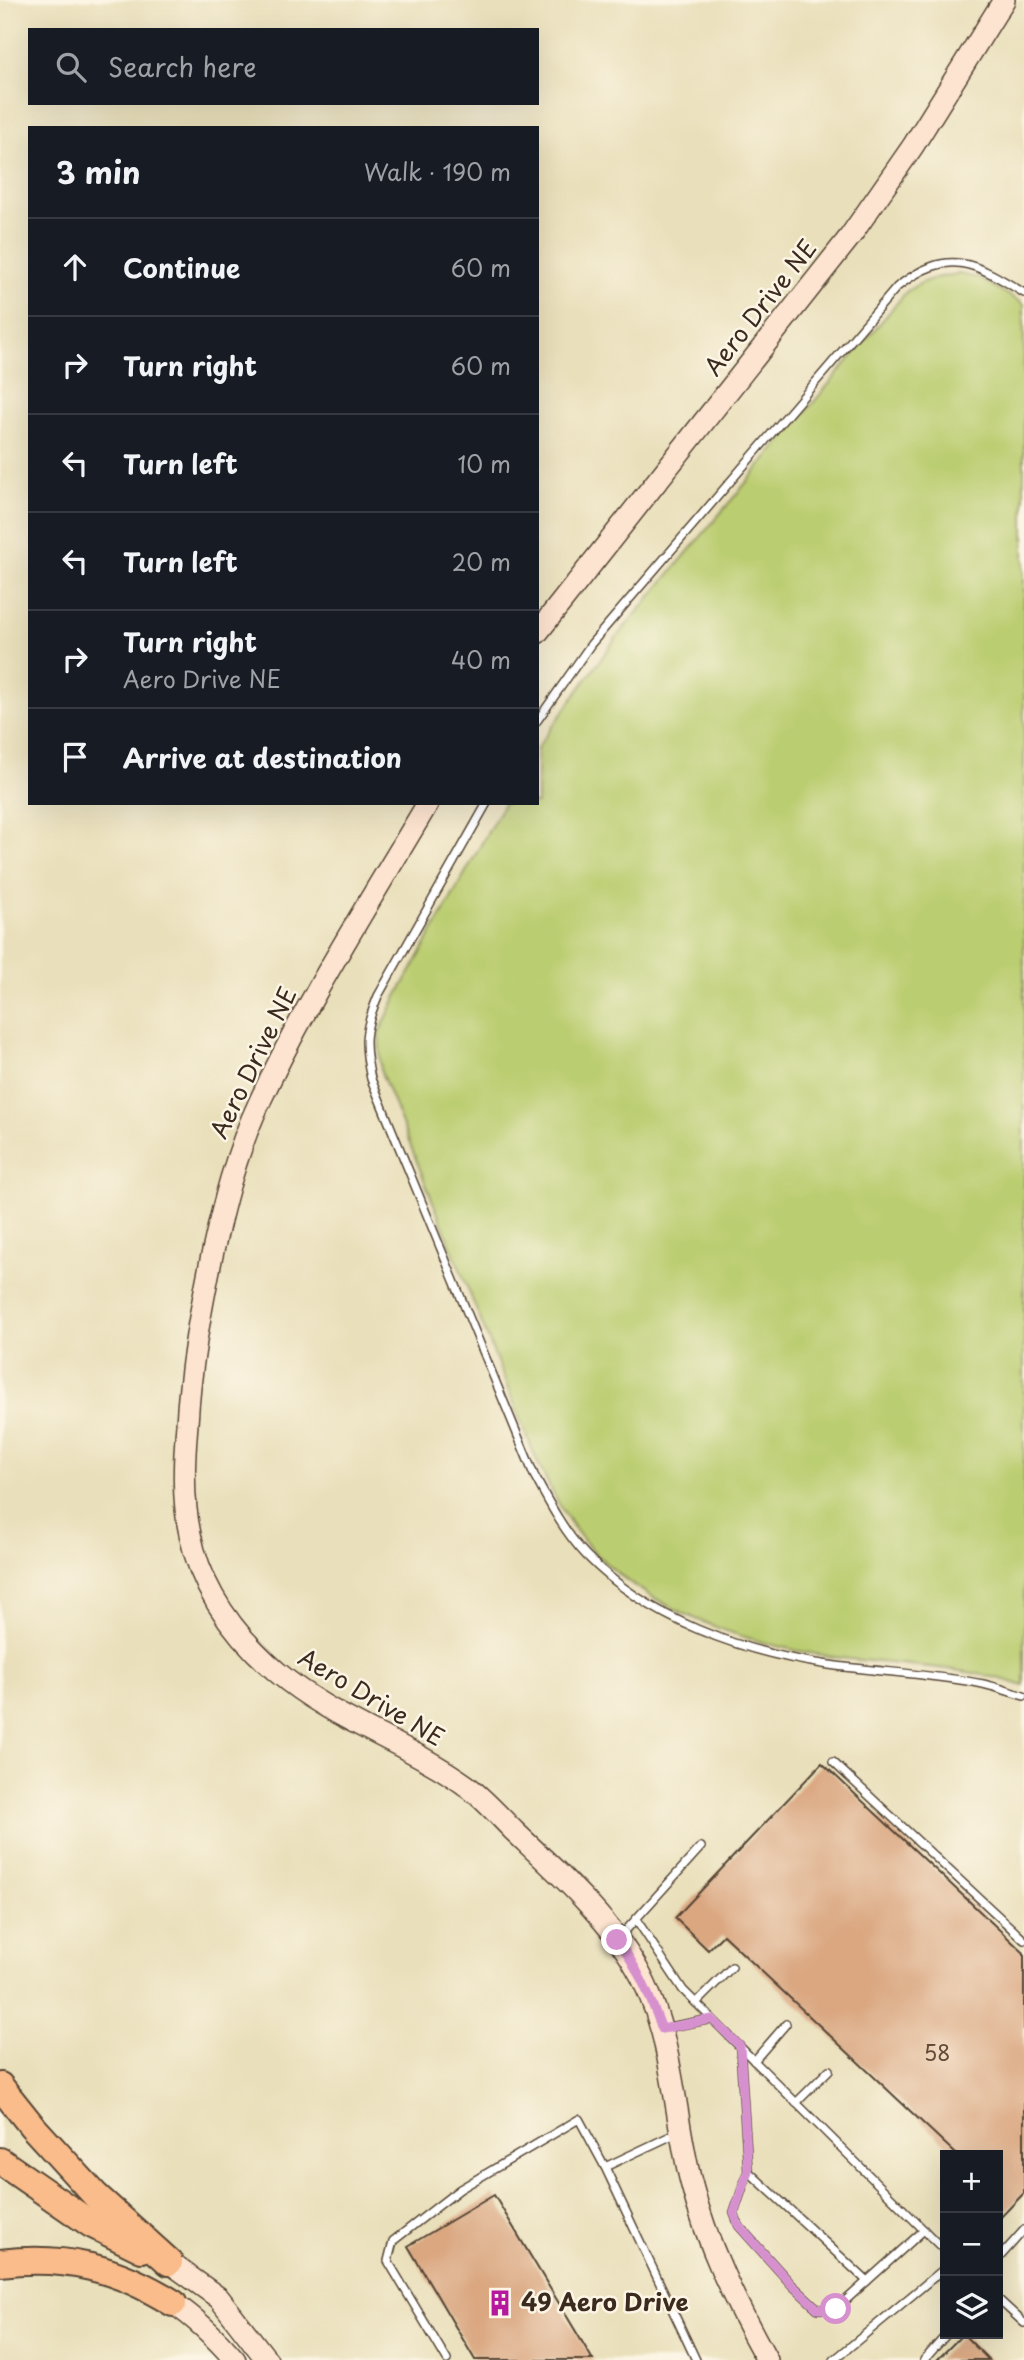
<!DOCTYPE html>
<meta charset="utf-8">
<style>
body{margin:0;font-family:"Playpen Sans",sans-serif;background:#242831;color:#f1f3f6}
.controls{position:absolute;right:21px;bottom:21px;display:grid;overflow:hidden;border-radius:0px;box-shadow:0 7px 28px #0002}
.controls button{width:63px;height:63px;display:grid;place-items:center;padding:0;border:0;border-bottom:2px solid #363941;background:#171b24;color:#f1f3f6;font:35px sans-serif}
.stop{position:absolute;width:21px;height:21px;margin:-16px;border:5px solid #d690ce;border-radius:50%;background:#fff}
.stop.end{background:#d690ce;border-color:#fff;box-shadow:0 2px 7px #0008}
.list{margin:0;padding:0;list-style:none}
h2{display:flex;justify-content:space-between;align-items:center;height:91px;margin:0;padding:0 28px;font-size:30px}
h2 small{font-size:23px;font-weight:400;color:#9ea1a6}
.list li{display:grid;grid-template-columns:46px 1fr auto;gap:21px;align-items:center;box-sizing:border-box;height:98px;padding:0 28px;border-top:2px solid #363941}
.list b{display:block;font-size:26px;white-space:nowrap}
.list p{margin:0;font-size:23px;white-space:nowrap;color:#9ea1a6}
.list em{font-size:23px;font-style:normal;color:#9ea1a6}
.icon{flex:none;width:38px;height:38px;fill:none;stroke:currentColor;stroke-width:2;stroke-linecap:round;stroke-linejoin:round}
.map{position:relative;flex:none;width:1024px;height:2360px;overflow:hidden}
.search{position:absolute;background:#171b24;box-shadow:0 7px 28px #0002;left:28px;top:28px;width:511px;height:77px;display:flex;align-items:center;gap:18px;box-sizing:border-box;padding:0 24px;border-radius:0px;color:#9ea1a6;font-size:26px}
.panel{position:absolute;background:#171b24;box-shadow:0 7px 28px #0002;left:28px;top:126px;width:511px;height:679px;border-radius:0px}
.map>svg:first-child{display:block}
.green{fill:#bbcd71;stroke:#7b7c48;stroke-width:2}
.building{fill:#daa781}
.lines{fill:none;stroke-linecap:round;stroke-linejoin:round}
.lane-casing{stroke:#554535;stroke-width:10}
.secondary-casing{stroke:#554535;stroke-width:24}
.highway-casing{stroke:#554535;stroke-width:30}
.lane{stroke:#fff;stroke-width:7}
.secondary{stroke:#fde4d0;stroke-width:21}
.highway{stroke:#f9bc8a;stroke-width:26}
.route{stroke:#d690ce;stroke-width:9}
.labels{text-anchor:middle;stroke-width:5;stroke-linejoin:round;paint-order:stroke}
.number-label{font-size:21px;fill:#634937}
.street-label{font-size:24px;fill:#3b2a1e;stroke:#fcf5e5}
.poi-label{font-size:24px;font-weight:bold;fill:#3b2a1e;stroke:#fcf5e5;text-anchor:start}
</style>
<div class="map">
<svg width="1024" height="2360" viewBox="0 0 1024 2360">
<rect width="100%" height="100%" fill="#fcf5e5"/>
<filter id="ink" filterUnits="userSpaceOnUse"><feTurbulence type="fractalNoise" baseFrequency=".0143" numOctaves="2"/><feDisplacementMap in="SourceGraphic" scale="14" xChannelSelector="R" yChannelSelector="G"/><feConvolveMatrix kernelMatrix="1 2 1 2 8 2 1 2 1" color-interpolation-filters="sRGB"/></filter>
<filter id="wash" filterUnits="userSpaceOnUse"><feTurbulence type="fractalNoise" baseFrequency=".00686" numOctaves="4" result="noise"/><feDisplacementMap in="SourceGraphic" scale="28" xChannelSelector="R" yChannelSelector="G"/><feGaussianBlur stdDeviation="1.57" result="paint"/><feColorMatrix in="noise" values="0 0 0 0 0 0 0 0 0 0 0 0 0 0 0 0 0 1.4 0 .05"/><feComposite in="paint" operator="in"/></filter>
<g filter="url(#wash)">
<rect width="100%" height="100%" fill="#e9dfba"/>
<path class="green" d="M959 274 979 278 1024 304V1686C964 1665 897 1666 834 1657 749 1645 644 1610 586 1543 565 1519 551 1490 537 1461L381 1072 379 1033 395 1000 504 803H537V748L619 634 907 291C924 280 938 276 959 274Z"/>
<g id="blocks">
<g class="building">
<polygon points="822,1763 1024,1953 1024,2193 1001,2217 998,2213 998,2155 957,2155 723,1935 708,1950 675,1918"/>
<polygon points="494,2195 593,2360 475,2360 408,2246"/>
<polygon points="963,2334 989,2360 937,2360"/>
</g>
</g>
</g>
<g filter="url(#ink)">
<use href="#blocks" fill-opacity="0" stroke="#554535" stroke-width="2"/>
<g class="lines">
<g class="lane-casing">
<g id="lane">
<path d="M537 721 591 644 897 287C948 247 974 262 1024 293"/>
<path d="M487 803 378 996C364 1030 363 1043 371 1079L534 1475C549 1503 564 1532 586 1555 649 1620 741 1652 829 1665 880 1672 933 1674 983 1684 997 1687 1010 1692 1024 1696"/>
<polyline points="833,1762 1024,1940"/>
<polyline points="701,1847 636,1919 683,1990 945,2251"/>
<polyline points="620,1937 636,1919"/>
<polyline points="696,2003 732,1967"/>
<polyline points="664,2028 712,2019"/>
<polyline points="740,2047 748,2171 734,2213 739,2226 792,2285 818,2309 836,2309 924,2230"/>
<polyline points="754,2061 786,2024"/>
<polyline points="796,2103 829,2070"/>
<polyline points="605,2167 679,2132"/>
<polyline points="748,2171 867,2281"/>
<polyline points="998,2259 1024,2230"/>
<polyline points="998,2299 1024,2323"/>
<polyline points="447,2360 388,2261 393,2241 460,2189 579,2119 605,2167 696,2360"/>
<polyline points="834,2360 945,2268"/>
<polyline points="924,2360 947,2334"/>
</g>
</g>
<g class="secondary-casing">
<g id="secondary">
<polyline points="537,633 849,238 913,146 1004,0"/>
<path d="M428 803C370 901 308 998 260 1101 236 1152 223 1205 211 1260 200 1314 190 1368 187 1424 184 1460 182 1498 190 1534 201 1590 235 1636 277 1672 333 1720 408 1743 467 1786 484 1799 499 1816 514 1831 554 1869 603 1913 632 1960 674 2027 672 2108 691 2182 707 2245 736 2304 767 2360"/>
<polyline points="169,2262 219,2298 267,2360"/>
<path d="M173 2303C197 2319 216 2338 235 2360"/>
</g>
</g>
<g class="highway-casing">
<g id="highway">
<polyline points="0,2086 32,2126 96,2196 169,2262"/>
<polyline points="0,2161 91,2224 142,2249"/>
<path d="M0 2263C66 2255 117 2268 173 2303"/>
</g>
</g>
<use href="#lane" class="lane"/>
<use href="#secondary" class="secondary"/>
<use href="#highway" class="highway"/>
</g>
</g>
<g class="lines" filter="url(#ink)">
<path class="route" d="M617 1940C638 1967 650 1997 662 2029L712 2019 740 2046 748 2171 734 2213 739 2226 792 2285 818 2309H836"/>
</g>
<defs>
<g id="building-bare" transform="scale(2.1)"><path d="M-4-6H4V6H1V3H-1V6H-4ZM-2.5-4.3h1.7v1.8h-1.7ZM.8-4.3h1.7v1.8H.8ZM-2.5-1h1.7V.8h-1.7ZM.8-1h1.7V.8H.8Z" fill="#b5179e" stroke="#fcf5e5" stroke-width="2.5" paint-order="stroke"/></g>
</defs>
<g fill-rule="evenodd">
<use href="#building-bare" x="500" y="2303"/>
</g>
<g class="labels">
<g class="number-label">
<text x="937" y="2061">58</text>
</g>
<g class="street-label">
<text transform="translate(761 308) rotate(-52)" y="8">Aero Drive NE</text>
<text transform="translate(254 1063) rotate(-64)" y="8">Aero Drive NE</text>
<text transform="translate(371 1698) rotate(31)" y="8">Aero Drive NE</text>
</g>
<g class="poi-label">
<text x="521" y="2311">49 Aero Drive</text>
</g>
</g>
</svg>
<div class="controls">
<button>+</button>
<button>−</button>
<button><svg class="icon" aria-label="layers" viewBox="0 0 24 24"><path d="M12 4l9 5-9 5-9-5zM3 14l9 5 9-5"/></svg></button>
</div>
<div class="stop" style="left:836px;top:2309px"></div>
<div class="stop end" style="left:617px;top:1940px"></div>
<div class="search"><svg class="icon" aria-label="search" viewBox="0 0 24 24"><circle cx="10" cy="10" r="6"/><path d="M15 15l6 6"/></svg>Search here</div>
<section class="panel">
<h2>3 min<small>Walk · 190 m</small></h2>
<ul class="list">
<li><svg class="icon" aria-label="ahead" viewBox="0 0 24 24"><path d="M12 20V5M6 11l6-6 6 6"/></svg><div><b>Continue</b></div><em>60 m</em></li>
<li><svg class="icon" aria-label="right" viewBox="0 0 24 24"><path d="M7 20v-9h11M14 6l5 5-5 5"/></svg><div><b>Turn right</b></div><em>60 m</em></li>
<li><svg class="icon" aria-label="left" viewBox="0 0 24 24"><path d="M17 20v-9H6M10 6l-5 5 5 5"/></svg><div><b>Turn left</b></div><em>10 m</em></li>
<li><svg class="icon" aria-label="left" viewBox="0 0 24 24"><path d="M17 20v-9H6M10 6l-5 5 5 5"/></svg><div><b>Turn left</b></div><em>20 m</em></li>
<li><svg class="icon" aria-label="right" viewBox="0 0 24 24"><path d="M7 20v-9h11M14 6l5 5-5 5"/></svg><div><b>Turn right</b><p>Aero Drive NE</p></div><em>40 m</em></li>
<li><svg class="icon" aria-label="arrive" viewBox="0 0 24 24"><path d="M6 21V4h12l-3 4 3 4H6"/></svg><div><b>Arrive at destination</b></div></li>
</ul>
</section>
</div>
